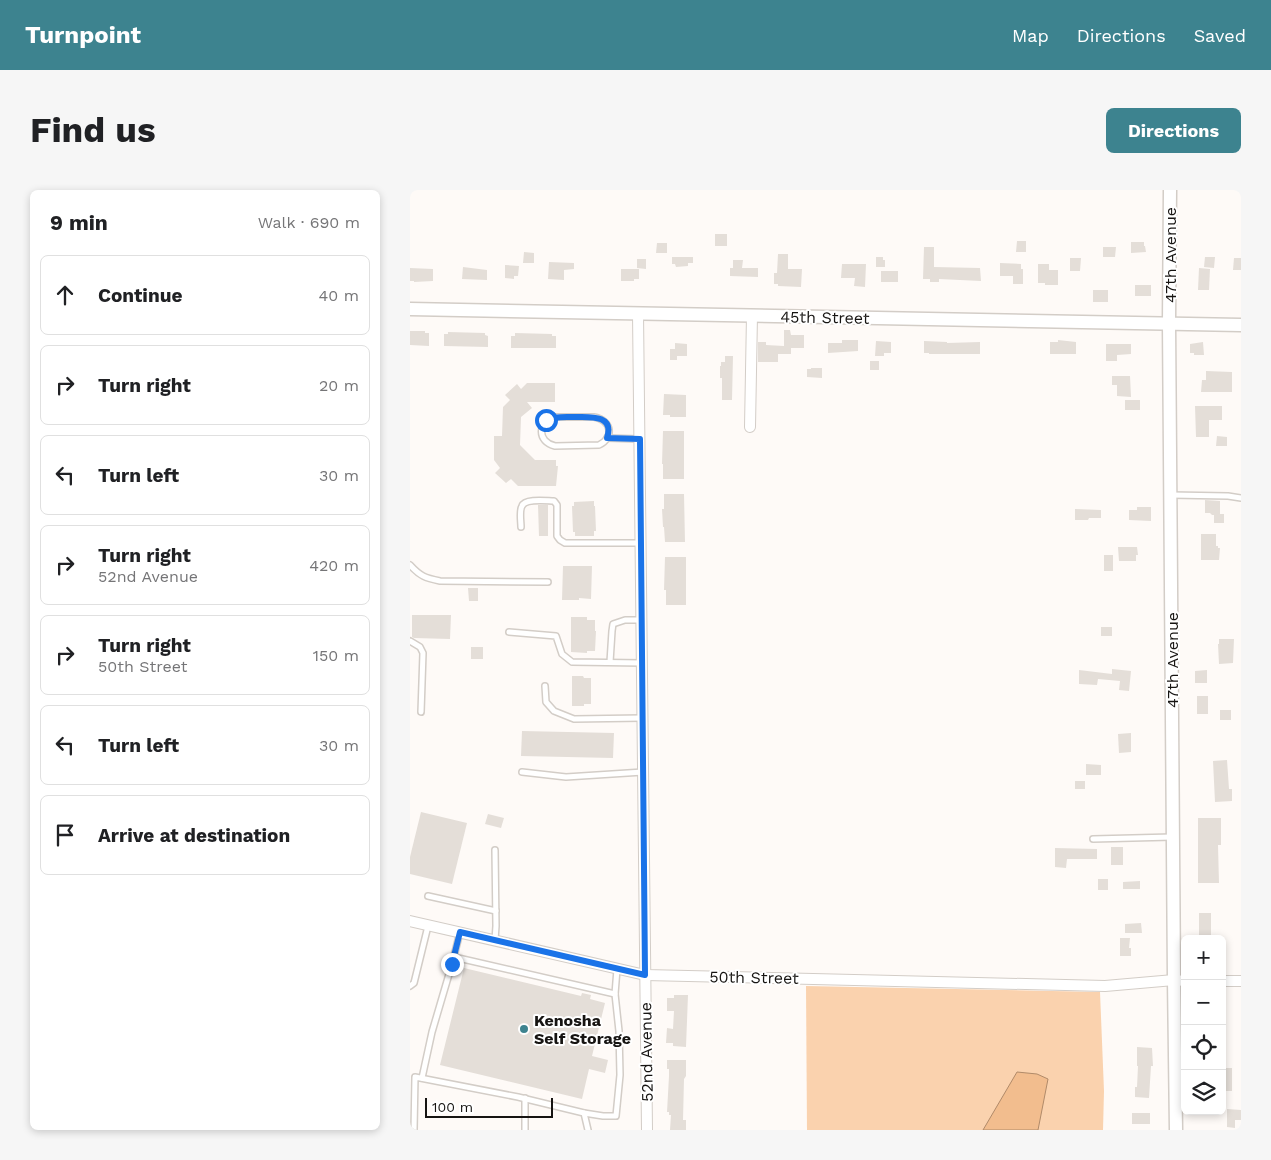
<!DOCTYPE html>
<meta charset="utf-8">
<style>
body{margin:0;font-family:"Work Sans",sans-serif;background:#f6f6f6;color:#202124}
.controls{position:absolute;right:15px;bottom:15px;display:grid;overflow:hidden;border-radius:8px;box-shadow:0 2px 8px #0003}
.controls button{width:45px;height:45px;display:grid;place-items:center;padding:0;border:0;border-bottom:1px solid #e0e0e0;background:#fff;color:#202124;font:25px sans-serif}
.scale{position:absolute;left:15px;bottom:12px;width:128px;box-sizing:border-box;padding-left:5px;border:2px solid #161412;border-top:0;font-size:14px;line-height:18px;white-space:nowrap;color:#161412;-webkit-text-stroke:4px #fff;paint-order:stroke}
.stop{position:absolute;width:15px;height:15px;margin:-11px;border:4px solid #1a73e8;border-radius:50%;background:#fff}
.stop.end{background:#1a73e8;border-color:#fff;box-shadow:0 1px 5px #0008}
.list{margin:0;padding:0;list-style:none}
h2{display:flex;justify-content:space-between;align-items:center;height:65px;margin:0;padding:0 20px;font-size:21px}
h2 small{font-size:16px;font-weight:400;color:#757577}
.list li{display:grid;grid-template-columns:32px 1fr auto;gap:15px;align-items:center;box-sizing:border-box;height:80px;margin:0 10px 10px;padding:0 10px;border:1px solid #e0e0e0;border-radius:8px}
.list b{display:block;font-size:19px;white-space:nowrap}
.list p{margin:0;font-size:16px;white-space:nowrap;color:#757577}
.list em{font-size:16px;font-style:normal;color:#757577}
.icon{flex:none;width:28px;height:28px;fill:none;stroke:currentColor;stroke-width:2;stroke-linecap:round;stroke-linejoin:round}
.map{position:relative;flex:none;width:831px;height:940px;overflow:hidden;border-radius:8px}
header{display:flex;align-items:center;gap:30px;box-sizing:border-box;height:70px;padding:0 25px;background:#3d838f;color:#fff}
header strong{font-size:24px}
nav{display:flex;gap:28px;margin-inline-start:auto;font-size:18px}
.intro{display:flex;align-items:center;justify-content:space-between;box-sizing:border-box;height:120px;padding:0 30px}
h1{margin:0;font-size:35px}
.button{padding:12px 22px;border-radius:8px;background:#3d838f;color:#fff;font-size:18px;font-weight:700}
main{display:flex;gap:30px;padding:0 30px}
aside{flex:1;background:#fff;border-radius:8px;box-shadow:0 2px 8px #0003}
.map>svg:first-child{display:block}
.green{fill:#fad2ae}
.water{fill:#f2bd8e;stroke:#b08a69}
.building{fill:#e4ded8}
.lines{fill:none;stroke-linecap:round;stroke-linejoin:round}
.service-casing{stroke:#d3cdc7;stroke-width:8}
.minor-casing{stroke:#d3cdc7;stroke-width:12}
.tertiary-casing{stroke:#d3cdc7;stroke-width:15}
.service{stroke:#fff;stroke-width:5}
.minor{stroke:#fff;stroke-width:10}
.tertiary{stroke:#fff;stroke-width:12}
.route{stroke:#1a73e8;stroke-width:6}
.poi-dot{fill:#3d838f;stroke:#fff;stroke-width:2}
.labels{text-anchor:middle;stroke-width:4;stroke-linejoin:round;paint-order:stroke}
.street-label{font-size:16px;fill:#161412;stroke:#fff}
.poi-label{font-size:16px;font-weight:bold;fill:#161412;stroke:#fff;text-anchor:start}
</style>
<header>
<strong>Turnpoint</strong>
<nav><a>Map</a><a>Directions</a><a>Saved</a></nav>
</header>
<div class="intro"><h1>Find us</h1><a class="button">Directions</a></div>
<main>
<aside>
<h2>9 min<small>Walk · 690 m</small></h2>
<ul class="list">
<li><svg class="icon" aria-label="ahead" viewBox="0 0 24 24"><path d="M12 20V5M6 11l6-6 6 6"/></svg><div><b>Continue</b></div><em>40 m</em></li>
<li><svg class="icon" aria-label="right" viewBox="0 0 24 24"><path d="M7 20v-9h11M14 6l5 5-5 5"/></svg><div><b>Turn right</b></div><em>20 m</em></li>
<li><svg class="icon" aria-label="left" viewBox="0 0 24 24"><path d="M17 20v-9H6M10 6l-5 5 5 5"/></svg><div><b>Turn left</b></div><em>30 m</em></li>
<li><svg class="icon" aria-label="right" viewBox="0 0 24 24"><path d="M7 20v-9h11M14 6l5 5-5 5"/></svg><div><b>Turn right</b><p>52nd Avenue</p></div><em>420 m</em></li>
<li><svg class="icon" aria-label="right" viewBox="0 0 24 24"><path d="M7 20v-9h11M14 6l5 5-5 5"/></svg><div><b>Turn right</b><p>50th Street</p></div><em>150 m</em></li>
<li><svg class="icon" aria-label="left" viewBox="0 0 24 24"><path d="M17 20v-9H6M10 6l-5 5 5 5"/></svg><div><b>Turn left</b></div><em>30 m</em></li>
<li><svg class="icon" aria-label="arrive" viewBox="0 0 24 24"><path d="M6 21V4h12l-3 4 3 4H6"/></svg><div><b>Arrive at destination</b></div></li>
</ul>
</aside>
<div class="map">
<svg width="831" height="940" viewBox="0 0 831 940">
<rect width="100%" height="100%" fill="#fefaf7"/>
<polygon class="green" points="396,796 690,802 694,901 693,940 397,940"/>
<polygon class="water" points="607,882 627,884 638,889 628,940 573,940"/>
<g class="building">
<rect x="305" y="44" width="12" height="12"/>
<polygon points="607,51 616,51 616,62 606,62"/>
<polygon points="721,52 734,52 734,56 735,56 736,62 721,63"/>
<polygon points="247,53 257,53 257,63 246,63"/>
<polygon points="514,57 524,57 524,77 570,78 571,91 529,89 529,92 520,92 520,89 513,89"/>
<polygon points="693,57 706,57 705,67 693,67"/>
<polygon points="114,62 124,63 124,73 113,73"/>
<polygon points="368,64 378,64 378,79 392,79 391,97 368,96 368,94 364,94 364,83 367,83"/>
<polygon points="262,67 283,67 283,73 278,73 278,76 266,77 265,74 262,74"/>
<polygon points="466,67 473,67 473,70 475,70 475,77 466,77"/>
<polygon points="795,67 805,67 804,78 794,77"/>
<polygon points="660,68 671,68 670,81 660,81"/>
<polygon points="824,68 831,68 831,80 823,80"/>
<polygon points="227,69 236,69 236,79 227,78"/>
<polygon points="323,70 333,70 332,78 348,78 348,87 320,86 320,78 323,78"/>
<polygon points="139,72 164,73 164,79 154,80 154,90 138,89"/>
<polygon points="590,73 611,74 611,79 613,79 613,94 603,94 603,86 590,86"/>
<polygon points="432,74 456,74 455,97 444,96 445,88 431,88"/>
<polygon points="628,74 639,74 639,80 648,80 648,95 635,95 635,93 628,93"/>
<polygon points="95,75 109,76 108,86 104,86 104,89 95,88"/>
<polygon points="53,77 77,80 77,90 52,89"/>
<polygon points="0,78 23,79 23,91 4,92 4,91 0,91"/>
<polygon points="789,78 800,79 799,100 788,100"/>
<polygon points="211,79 229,79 229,89 224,89 224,91 211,91"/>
<rect x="471" y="81" width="17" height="11"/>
<rect x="725" y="95" width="16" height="11"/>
<rect x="683" y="100" width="15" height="12"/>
<polygon points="374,140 380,140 381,145 394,145 394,158 381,158 381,164 368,164 368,172 348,172 348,152 356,152 356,155 374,156"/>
<polygon points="0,141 15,141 15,143 19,143 19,156 0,155"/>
<polygon points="38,142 75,143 75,145 78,146 78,157 34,156 34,144 38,144"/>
<polygon points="105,143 142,144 142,146 146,146 146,158 101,158 101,146 105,146"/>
<polygon points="432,150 448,150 448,161 418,163 418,153 432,153"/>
<polygon points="648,150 666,152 666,164 640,164 640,152 648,152"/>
<polygon points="466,151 481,152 481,163 474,163 474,166 465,166"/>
<polygon points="514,151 537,152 537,153 570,152 570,164 519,164 519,163 514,163"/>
<polygon points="793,152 794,165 784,165 784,163 780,163 780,154"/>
<polygon points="265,153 277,154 277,166 267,166 267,170 260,170 260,159 265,159"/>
<polygon points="696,154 721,154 721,164 707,165 707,171 696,171"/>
<polygon points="315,166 323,166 322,210 312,210 312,188 310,188 310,176 311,176 311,172 315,172"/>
<rect x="460" y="171" width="9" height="9"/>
<polygon points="401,178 412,178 412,188 397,187 397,179 401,179"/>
<polygon points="796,181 822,182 822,202 791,202 792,190 796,190"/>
<polygon points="702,186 720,186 721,207 707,206 707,195 702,195"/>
<polygon points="117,193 145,193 145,212 117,212 122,218 111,227 110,255 125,270 146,270 146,276 148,276 146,296 108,296 101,289 96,293 85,283 90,278 84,270 84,246 92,246 93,217 100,210 95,205 107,194 111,199"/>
<polygon points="254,204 276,205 276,227 260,227 260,225 253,225"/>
<rect x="715" y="210" width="15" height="10"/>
<polygon points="785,216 812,216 812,230 799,230 799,247 786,247"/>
<polygon points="253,241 274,241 274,289 253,289 253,274 252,274"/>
<polygon points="807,246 817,247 817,256 806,256"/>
<polygon points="254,304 274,304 275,352 255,352 254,337 253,337 252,319 254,319"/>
<polygon points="795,310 810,311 810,324 814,324 814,333 804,333 804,325 802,325 800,323 795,323"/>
<polygon points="184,311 184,316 185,316 186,341 184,341 184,346 165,346 165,342 163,342 162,316 164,316 164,312"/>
<polygon points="128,315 138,315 138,346 129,346"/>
<polygon points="727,317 741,317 741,331 719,330 719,320 727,320"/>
<polygon points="665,319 691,320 691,328 679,328 678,330 665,330"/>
<polygon points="791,344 806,344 806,356 808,356 808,358 810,358 809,370 791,370"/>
<polygon points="708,357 727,357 728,365 726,365 726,371 709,371"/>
<rect x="694" y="365" width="9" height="16"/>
<polygon points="255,367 276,367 276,415 256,415 256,400 254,400"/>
<polygon points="153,376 182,376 181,409 169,408 169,410 152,410"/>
<polygon points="58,398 68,398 68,411 59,411"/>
<polygon points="2,425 41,425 40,449 4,448 2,447"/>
<polygon points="161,427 177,427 177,430 185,430 185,441 186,441 185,461 177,461 177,463 161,462"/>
<rect x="691" y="437" width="11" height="9"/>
<polygon points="809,449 824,449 823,473 809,474 808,454 809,454"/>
<rect x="61" y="457" width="12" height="12"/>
<polygon points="702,479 721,481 719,501 709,500 710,491 688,489 687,495 669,494 669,480 702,484"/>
<polygon points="797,480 797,493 785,493 785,481"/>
<polygon points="162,486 173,486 174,488 181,488 181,514 174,514 174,516 162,516"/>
<rect x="787" y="506" width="11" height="18"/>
<rect x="810" y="520" width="11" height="10"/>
<polygon points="112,541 204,543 203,568 111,566"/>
<polygon points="721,543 721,562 709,563 708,544"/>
<polygon points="817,570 819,599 822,599 822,611 805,612 803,571"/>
<polygon points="676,574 691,575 691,585 676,585"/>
<rect x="665" y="591" width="10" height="8"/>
<polygon points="11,622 57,633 42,694 0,684 0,667"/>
<polygon points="78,624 94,628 91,638 75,634"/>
<polygon points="788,628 811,628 811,655 808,655 809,693 788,693"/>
<rect x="701" y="657" width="12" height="18"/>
<polygon points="645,658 687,659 687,669 657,669 656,678 645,677"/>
<rect x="688" y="689" width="10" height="11"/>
<polygon points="730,691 730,699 713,699 713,692"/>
<rect x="789" y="723" width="12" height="26"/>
<polygon points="731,733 732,743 715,743 715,734"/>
<polygon points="710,748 720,748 719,758 721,758 721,766 710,766"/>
<polygon points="54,778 171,806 172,803 181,805 180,809 195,813 182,866 198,870 195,883 179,879 172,909 30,875"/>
<polygon points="264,805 278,805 276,857 263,856 263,853 256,853 257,838 263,839 264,821 257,821 257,808 264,808"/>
<polygon points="727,857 742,858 743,876 741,876 739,908 725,907 725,897 727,897 728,876 727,876"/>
<polygon points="257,870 276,870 276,886 274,889 273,930 276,930 276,940 260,940 261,925 259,925 259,922 257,922 259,886 259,879 257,879"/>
<rect x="812" y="878" width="10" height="23"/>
<polygon points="817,919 831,920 831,930 825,930 825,938 817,937"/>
<rect x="722" y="923" width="18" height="11"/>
</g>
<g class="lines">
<g class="service-casing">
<g id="service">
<path d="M145 227H184C201 230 205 247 189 255L145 256C127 252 127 231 145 227Z"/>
<polyline points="197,248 229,249"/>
<polyline points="761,305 818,306 831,308"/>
<path d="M111 337C111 331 109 321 112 316 115 308 137 311 144 311L147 315V346L150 350 155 353H230"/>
<path d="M0 375C10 386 15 388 30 391L138 392"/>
<polyline points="99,442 146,446 152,464 162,472 232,473"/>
<polyline points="0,451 10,457 13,463 11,522"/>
<polyline points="200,472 202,441 203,434 215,430 231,430"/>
<polyline points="135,496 136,512 144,521 164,529 232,528"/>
<polyline points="112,582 156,587 233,582"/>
<polyline points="683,649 762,647"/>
<polyline points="18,706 86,721"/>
<polyline points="85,750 86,736 85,660"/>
<polyline points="44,767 205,804"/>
<polyline points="0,796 4,793 18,736"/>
<polyline points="12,888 22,842 42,774 50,742"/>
<polyline points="174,923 193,926 206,926 210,885 209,841 205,804 207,779"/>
<polyline points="4,940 5,887 108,907 174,923 178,940"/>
<polyline points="115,940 115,908"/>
</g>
</g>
<g class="minor-casing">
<g id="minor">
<polyline points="228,123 237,940"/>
<polyline points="340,237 342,125"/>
<polyline points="0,731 235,785 695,796 764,790 775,791"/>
<polyline points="812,791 831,791"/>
</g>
</g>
<g class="tertiary-casing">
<g id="tertiary">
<polyline points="760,0 759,133 764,790 766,940"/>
<polyline points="0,119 831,135"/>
</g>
</g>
<use href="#service" class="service"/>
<use href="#minor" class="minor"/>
<use href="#tertiary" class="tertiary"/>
</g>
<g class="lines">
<path class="route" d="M42 774 50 742 235 785 230 249 197 248C205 224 179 227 164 227 155 227 145 226 136 230"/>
</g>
<circle class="poi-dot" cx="114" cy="839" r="5"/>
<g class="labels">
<g class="street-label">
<text transform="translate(760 65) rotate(-90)" y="6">47th Avenue</text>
<text transform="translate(415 127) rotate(1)" y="6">45th Street</text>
<text transform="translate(762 470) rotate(-90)" y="6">47th Avenue</text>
<text transform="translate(344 787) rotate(1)" y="6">50th Street</text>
<text transform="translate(236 862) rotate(-91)" y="6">52nd Avenue</text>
</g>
<g class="poi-label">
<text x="124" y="836">Kenosha<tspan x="124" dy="18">Self Storage</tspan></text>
</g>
</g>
</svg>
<div class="controls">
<button>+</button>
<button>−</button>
<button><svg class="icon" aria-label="locate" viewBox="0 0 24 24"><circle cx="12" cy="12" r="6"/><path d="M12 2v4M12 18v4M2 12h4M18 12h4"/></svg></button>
<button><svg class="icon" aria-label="layers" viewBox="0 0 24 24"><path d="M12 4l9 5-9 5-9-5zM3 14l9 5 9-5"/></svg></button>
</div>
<div class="scale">100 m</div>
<div class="stop" style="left:136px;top:230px"></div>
<div class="stop end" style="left:42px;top:774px"></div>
</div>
</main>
